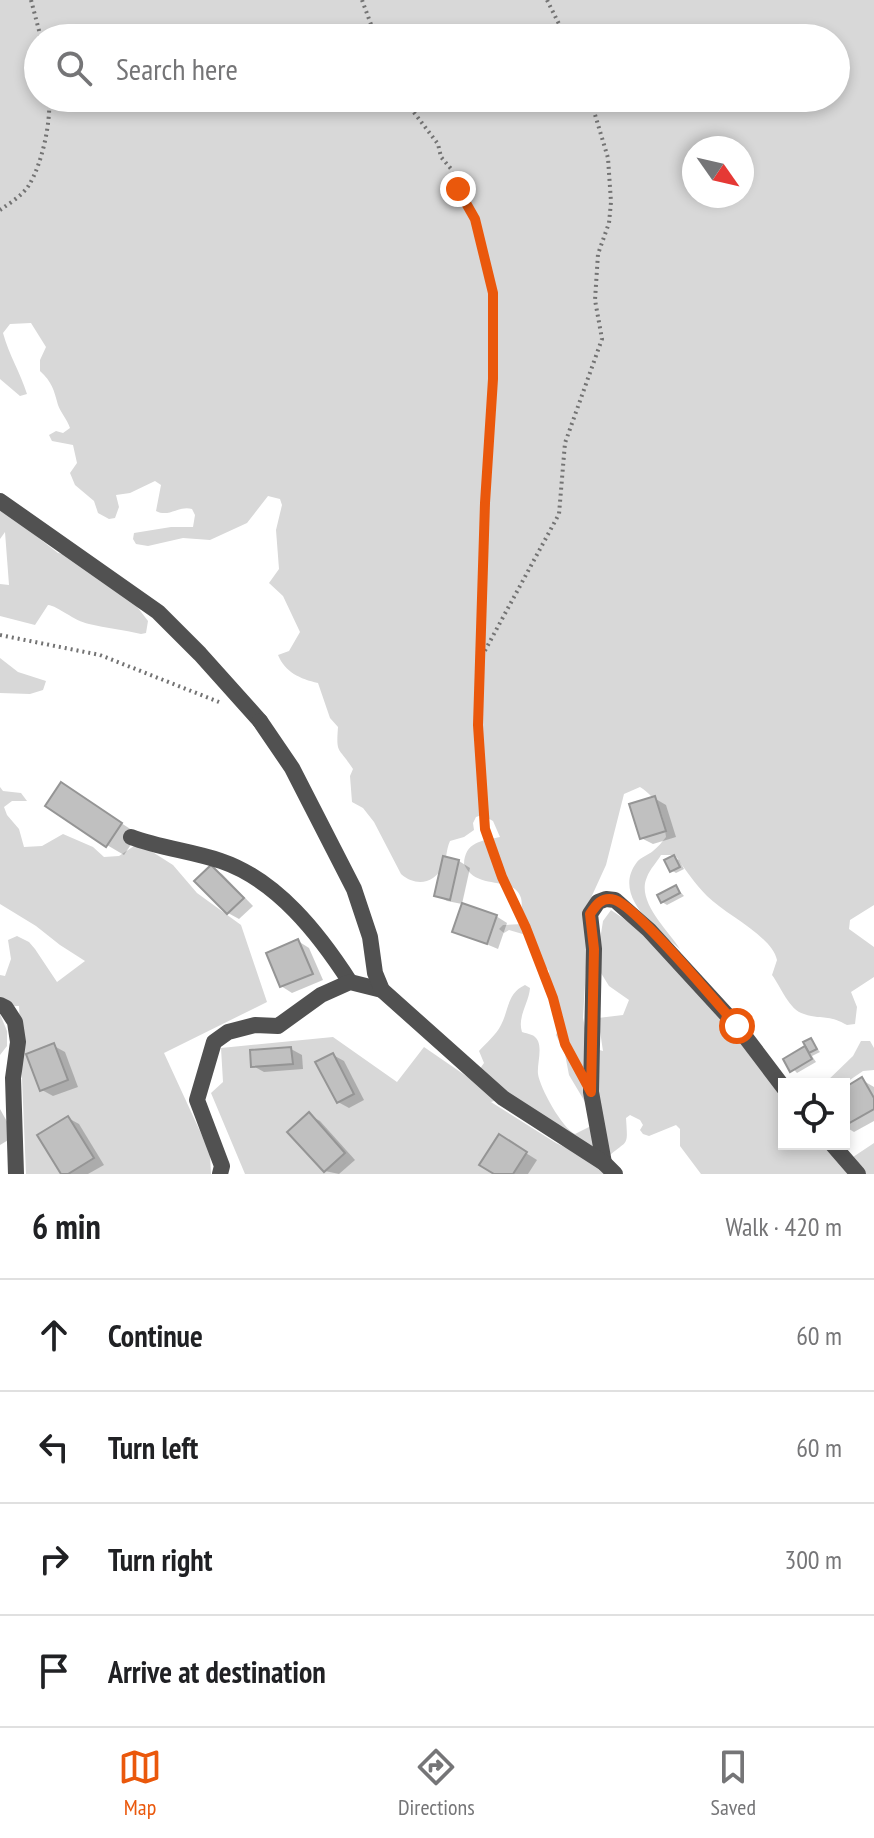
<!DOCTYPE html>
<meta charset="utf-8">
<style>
body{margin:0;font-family:"PT Sans Narrow",sans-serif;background:#f6f6f6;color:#202124}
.controls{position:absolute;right:24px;bottom:24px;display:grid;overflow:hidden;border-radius:0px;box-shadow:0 4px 12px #0003}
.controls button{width:72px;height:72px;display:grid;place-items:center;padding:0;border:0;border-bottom:2px solid #e0e0e0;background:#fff;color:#202124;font:40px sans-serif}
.compass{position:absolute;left:682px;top:136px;width:72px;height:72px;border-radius:50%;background:#fff;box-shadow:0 4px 12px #0003;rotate:124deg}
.stop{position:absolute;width:24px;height:24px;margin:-18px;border:6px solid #ea580c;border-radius:50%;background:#fff}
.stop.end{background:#ea580c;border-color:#fff;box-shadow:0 2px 8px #0008}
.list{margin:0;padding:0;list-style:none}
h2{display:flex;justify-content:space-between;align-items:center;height:104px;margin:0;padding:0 32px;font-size:34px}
h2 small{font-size:26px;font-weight:400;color:#757577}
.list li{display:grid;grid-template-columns:52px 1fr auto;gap:24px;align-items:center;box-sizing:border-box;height:112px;padding:0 32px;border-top:2px solid #e0e0e0}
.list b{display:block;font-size:30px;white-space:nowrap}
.list em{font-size:26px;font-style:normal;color:#757577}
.icon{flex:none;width:44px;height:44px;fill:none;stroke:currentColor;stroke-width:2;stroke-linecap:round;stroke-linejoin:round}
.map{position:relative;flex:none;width:874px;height:1174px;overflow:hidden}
.search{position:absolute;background:#fff;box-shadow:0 4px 12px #0003;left:24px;right:24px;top:24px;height:88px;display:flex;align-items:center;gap:20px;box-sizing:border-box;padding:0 28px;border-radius:44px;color:#757577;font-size:30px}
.sheet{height:552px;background:#fff}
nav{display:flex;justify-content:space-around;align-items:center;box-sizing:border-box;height:112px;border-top:2px solid #e0e0e0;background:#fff;font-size:22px;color:#757577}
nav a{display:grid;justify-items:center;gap:4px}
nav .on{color:#ea580c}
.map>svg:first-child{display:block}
.green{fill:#d8d8d8;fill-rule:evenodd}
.shadow{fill:#0003}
.building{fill:#c0c0c0;stroke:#959595;stroke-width:2}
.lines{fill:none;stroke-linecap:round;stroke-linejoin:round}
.path{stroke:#737373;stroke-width:4;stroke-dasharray:2 4;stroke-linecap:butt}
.minor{stroke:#515151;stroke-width:16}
.tertiary{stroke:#515151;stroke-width:16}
.route{stroke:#ea580c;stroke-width:10}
</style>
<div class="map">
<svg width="874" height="1174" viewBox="0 0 874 1174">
<rect width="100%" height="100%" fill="#fff"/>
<g class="green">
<path d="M0 0H874V905L850 920 849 929 874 947V977L851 992 857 1007 855 1024 847 1025C828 1014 822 1020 804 1014 789 1010 781 987 772 975L777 960C772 936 726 915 707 896 695 884 685 869 675 855H661C657 862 650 869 647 877 636 901 667 929 680 949 657 929 611 896 637 862 641 857 648 855 653 851 658 847 662 842 666 837 664 815 659 799 640 787L624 794 606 865 590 900 583 1018 589 1047 603 1051 598 1018 623 1015 629 1000 609 986 596 965 603 921 611 910 639 929 739 1033 784 1099V1144H831L853 1157 874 1143V1174H701L680 1146V1129L676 1125 649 1136 643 1134 640 1130 643 1125 640 1120 630 1115 626 1118C628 1148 628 1139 609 1156L607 1174H245L211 1093 223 1082 221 1048 333 1037 397 1082 424 1047 472 1080 484 1063 479 1051C486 1043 496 1035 501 1025 509 1010 507 993 525 985L530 988C529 1003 517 1017 522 1032 528 1034 535 1034 538 1041 542 1051 537 1064 538 1074 540 1088 562 1128 575 1134L591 1126 588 1107 569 1075 565 1054 556 1035 563 1017 550 983 549 971 530 947 526 935 509 930 504 933 499 929 503 925 522 924C520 915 523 906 521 898 513 874 476 892 464 864 465 842 481 841 500 837L493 821 482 815 476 817 473 823 474 830 464 837 450 841C446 850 447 858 443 866 434 884 416 887 401 874L374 822 363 808 352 802 350 776 353 769C338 746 336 755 338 727L330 718 318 683C300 679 285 672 278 655L289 651 300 632 283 596 269 583 279 569 276 530 282 505 280 499 268 496 247 523 210 540 183 538 148 546 136 544 133 539 134 533 171 527H193L195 515 192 509C179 505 169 518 156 511L161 485 155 481 130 493 116 495 119 507 115 518 109 519 98 513 94 501 75 485 70 473 77 463 73 445 52 441 49 435 56 431 63 433 70 428C67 419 61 413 58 405 54 390 52 382 40 371V360L46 347 31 323 10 324 3 333C9 355 20 372 27 394L20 396 0 379ZM38 38H836V98H38ZM694 148H742V196H694ZM503 1098 577 1153 556 1143 491 1102Z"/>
<path d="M0 508 58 553 63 554 135 604 148 621 146 633 141 634C124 630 106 628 89 624 74 621 58 606 48 605L35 625 0 616V584L9 585 5 532 0 539Z"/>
<polygon points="0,658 18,672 46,681 43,690 30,694 0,693"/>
<polygon points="0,787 3,791 21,793 27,801 12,801 4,807 7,815 19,829 24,847 42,846 63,834 93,847 104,857 119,856 134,846 143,846 173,865 197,893 241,925 267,1002 164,1053 210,1153 211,1174 26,1174 19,1006 10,1006 0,1014 7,1031 7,1046 0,1055 0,975 5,976 11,959 8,940 17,936 29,942 35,949 57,982 85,961 60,945 36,926 0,904"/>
<polygon points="861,1041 870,1041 874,1048 874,1070 863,1071 844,1084 824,1084 853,1056"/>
</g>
<g class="shadow">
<polygon points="78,795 138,834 124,855 107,845"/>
<polygon points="654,798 666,805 676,837 653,844 641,838"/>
<polygon points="674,858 679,860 684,869 676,873 671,870"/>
<polygon points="459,861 470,868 462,904 447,901 436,895"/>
<polygon points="211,867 222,874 253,906 239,919 228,913"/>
<polygon points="676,887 684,896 667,905 662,902"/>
<polygon points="496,916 507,923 498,949 455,931"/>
<polygon points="298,941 309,948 323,980 292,993 281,986"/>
<polygon points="810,1040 820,1052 812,1056 816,1062 797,1073 785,1060 807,1047"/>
<polygon points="54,1046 65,1052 78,1087 53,1096 42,1090"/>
<polygon points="291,1049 302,1055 303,1069 264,1072 253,1066"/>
<polygon points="333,1055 344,1061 364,1100 349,1108 338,1102"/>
<polygon points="862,1080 874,1087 874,1121 854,1132 844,1126 844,1090"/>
<polygon points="0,1109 15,1136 0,1145"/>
<polygon points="309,1115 320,1121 355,1160 339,1174 325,1171"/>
<polygon points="68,1118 79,1124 104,1165 88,1174 64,1174"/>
<polygon points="499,1136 537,1160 528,1174 498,1174"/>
</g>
<g class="building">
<polygon points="61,782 122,823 106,847 45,806"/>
<polygon points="655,796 666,831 640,839 629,804"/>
<polygon points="674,855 680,867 670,872 664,860"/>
<polygon points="443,856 459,860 450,900 434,896"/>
<polygon points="211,865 244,898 227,914 194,881"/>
<polygon points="676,885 680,893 661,903 657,895"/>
<polygon points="462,903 497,915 487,944 452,932"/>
<polygon points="298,939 313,974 280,987 266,953"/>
<polygon points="811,1038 817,1049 809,1053 803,1042"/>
<polygon points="54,1043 68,1080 40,1091 26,1054"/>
<polygon points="805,1046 812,1059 790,1072 783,1059"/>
<polygon points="291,1047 293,1064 251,1067 250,1050"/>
<polygon points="333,1053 354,1094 337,1103 315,1062"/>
<polygon points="862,1077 874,1098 874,1109 844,1126 844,1088"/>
<polygon points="309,1112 345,1153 324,1172 287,1132"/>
<polygon points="68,1116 94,1158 68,1174 61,1174 37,1135"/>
<polygon points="499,1134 527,1152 513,1174 494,1174 479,1165"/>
</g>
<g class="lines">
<g class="path">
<polyline points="31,0 41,38"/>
<polyline points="362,0 376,38"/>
<polyline points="547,0 566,38"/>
<polyline points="403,98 438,144 441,157 452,170 458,189 475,219 491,278 493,379 485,503 478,725 485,829 502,877 526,928 553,998 565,1044 573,1058"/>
<path d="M0 210C10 203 23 195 29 185 42 164 51 122 49 98"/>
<polyline points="0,635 100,655 219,702"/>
<polyline points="482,656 559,514 565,443 602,339 595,300 598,254 609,223 611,202 608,158 590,98"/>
</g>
<g class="minor">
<polyline points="0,501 158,612 200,654 260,721"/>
<path d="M131 837C160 848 191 851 221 861 277 880 319 934 350 982"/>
<polyline points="0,1005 6,1008 15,1022 18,1042 13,1078 16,1174"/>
<polyline points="832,1144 858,1174"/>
<polyline points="604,1163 591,1092 594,949 590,914 598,902 606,899 615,900 649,930 737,1026 784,1088"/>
<polyline points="220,1174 222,1166 197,1100 214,1042 228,1032 255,1025 278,1026 321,995 350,982 382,990"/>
</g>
<polyline class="tertiary" points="260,721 292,768 354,889 370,937 375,973 382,990 503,1098 604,1163 615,1174"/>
</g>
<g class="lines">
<path class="route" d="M458 189 475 219 493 293V379L485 503 478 725 485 829 502 877 526 928 553 998 565 1044 591 1092 594 949 590 914C596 905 602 896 615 900 638 908 716 1002 737 1026"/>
</g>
</svg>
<div class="controls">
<button><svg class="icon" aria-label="locate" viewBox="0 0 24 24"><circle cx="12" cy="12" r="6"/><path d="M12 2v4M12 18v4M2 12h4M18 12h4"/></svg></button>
</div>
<svg class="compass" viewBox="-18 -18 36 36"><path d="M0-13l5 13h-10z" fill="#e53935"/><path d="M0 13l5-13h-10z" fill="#757577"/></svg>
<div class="stop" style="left:737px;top:1026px"></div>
<div class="stop end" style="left:458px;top:189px"></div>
<div class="search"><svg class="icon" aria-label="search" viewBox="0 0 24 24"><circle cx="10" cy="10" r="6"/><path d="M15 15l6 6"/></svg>Search here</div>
</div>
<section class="sheet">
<h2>6 min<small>Walk · 420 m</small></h2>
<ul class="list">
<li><svg class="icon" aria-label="ahead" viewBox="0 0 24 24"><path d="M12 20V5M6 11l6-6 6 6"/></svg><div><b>Continue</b></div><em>60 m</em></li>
<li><svg class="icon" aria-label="left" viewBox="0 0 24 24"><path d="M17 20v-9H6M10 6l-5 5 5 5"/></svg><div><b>Turn left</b></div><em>60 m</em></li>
<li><svg class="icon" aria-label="right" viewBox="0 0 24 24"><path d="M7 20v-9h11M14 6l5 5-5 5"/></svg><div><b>Turn right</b></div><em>300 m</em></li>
<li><svg class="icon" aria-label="arrive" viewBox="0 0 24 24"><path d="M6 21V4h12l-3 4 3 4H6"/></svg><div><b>Arrive at destination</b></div></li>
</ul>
</section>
<nav>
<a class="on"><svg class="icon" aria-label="map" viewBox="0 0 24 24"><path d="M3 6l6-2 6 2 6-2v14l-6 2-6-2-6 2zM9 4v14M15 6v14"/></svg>Map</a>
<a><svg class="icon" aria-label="directions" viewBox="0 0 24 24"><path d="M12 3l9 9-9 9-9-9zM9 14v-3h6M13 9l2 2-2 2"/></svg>Directions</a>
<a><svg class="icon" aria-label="saved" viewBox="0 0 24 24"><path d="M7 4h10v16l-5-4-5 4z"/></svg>Saved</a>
</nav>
